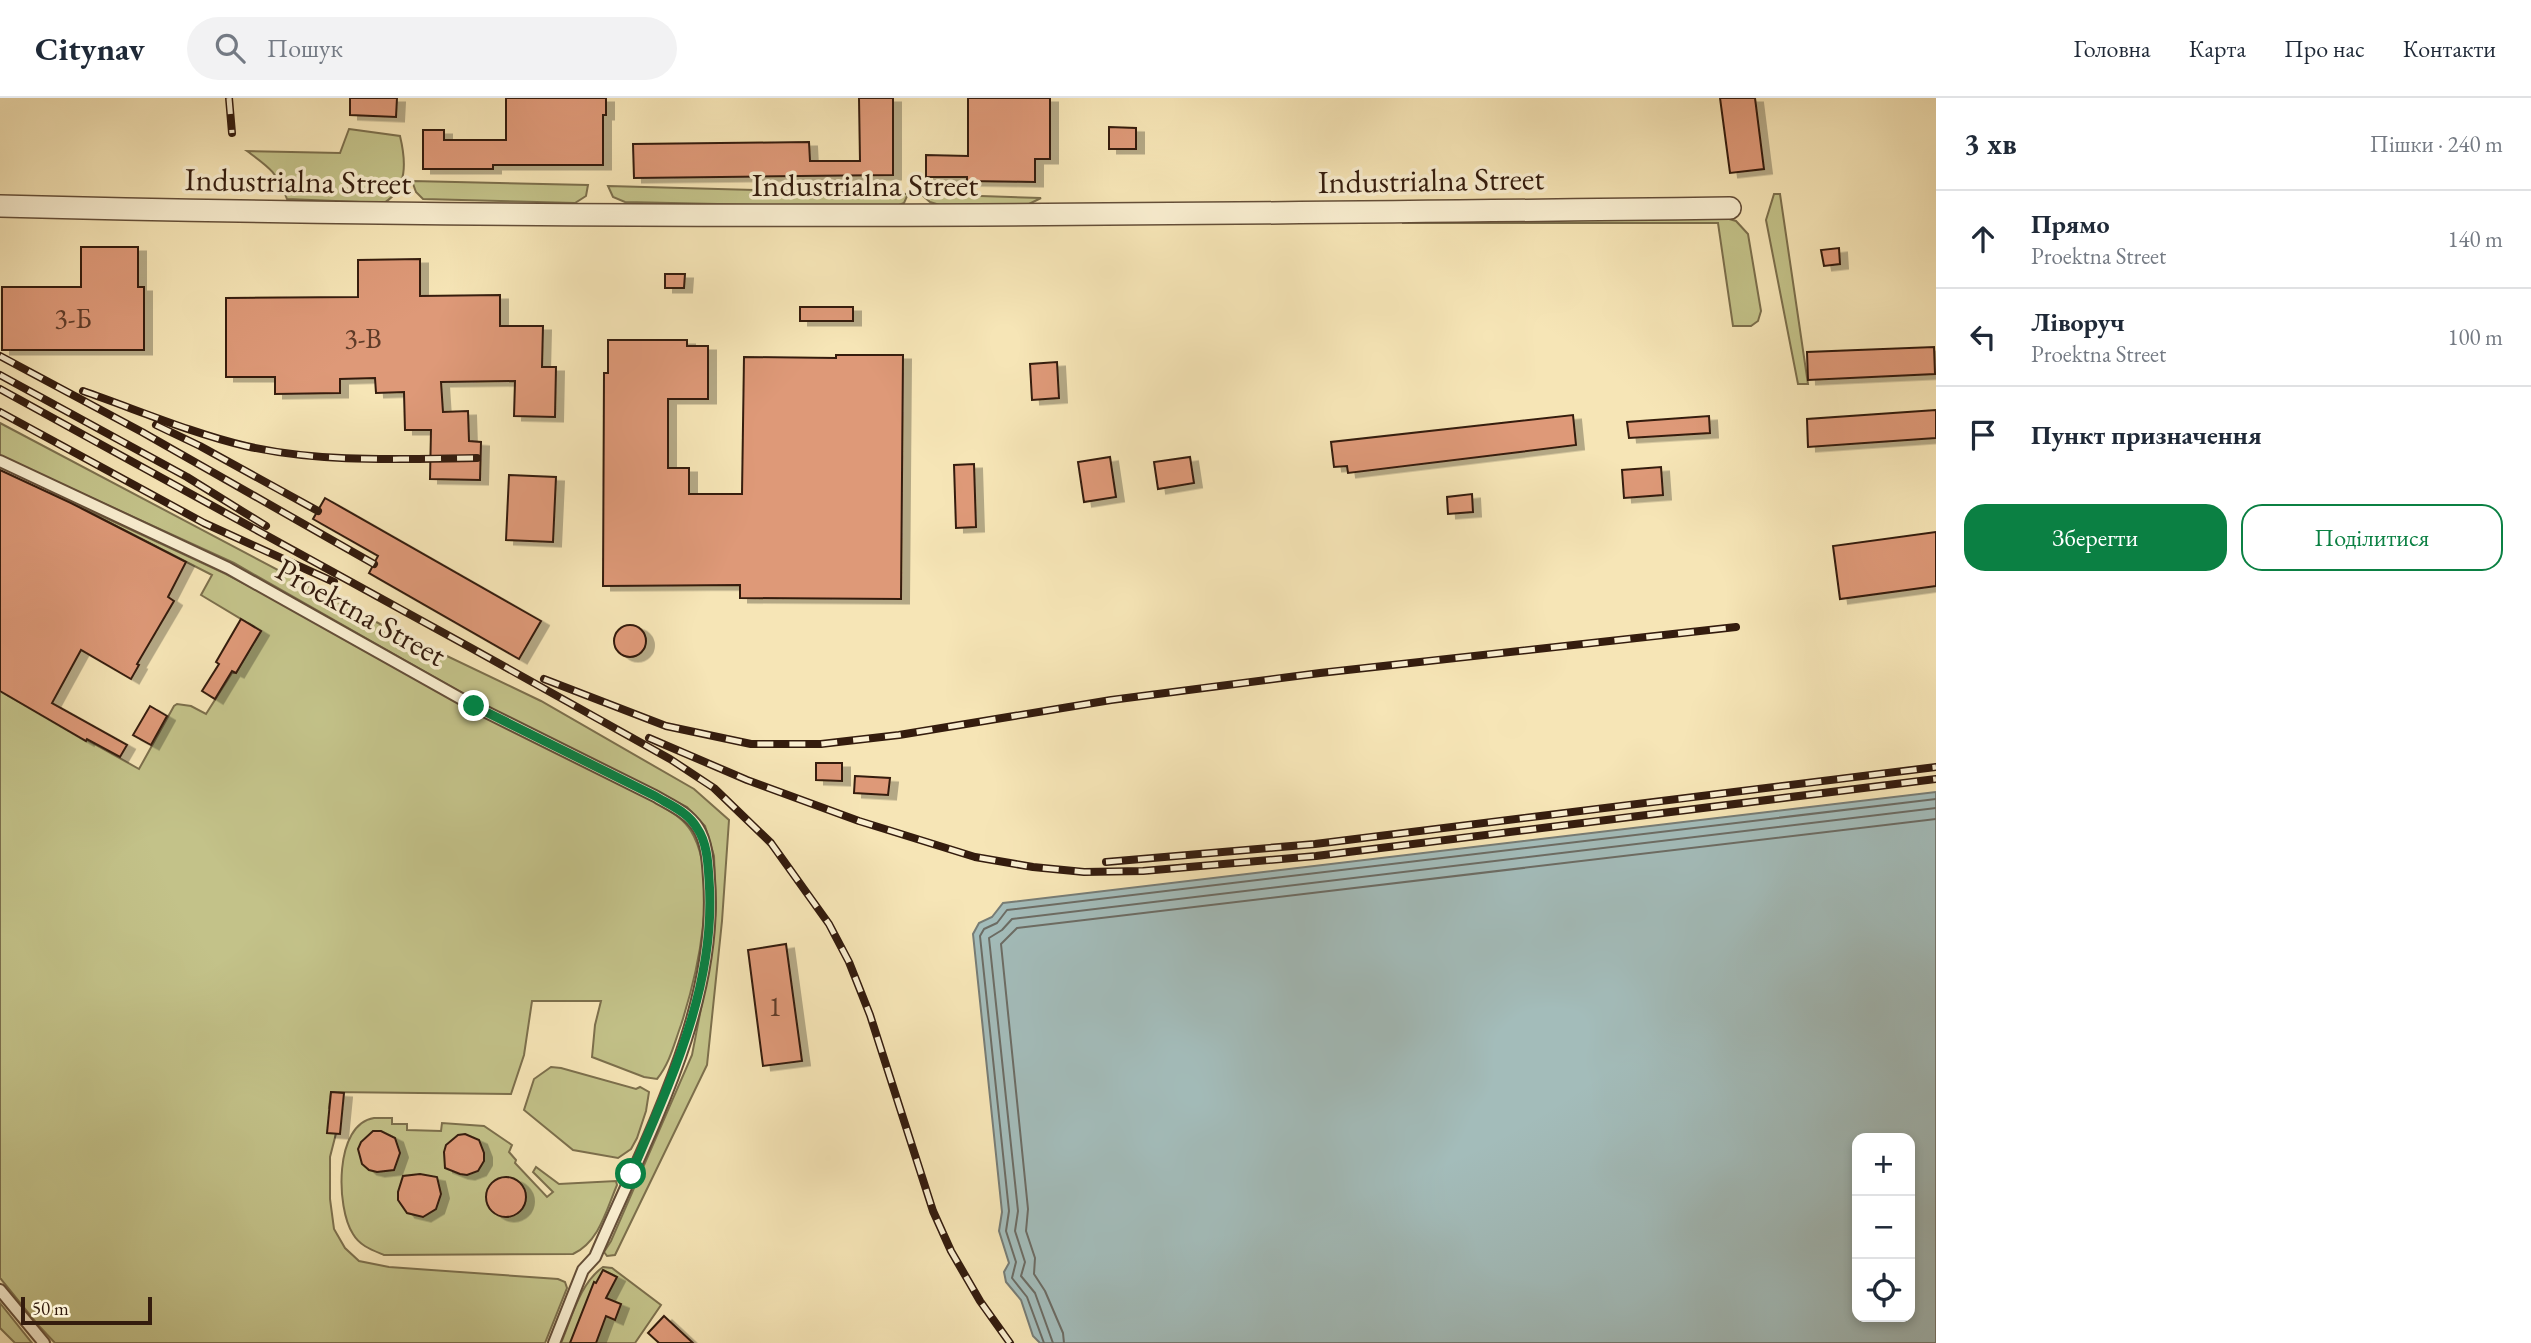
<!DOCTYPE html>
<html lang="uk">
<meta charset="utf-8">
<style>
body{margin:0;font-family:"EB Garamond",serif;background:#f2f2f3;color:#1f2937}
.controls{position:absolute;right:21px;bottom:21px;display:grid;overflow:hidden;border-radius:14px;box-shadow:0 4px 10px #0003}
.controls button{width:63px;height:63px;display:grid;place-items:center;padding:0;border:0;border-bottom:2px solid #e0e1e3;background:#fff;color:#1f2937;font:35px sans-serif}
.scale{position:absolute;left:21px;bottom:18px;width:131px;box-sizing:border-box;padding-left:7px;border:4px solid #341c0e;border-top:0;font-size:19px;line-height:24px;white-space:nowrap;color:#341c0e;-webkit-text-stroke:5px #f9eed0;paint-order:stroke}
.stop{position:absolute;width:21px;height:21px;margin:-16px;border:5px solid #0b8043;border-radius:50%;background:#fff}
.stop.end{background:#0b8043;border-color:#fff;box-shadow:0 2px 7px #0008}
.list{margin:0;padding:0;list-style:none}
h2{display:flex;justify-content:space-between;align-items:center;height:91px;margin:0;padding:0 28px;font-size:30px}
h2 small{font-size:23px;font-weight:400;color:#747a83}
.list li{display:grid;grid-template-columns:46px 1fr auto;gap:21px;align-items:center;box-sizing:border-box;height:98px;padding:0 28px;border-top:2px solid #e0e1e3}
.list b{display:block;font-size:26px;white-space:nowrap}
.list p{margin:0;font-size:23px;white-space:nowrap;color:#747a83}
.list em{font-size:23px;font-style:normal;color:#747a83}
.actions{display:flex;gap:14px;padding:21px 28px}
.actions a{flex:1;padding:16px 0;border:2px solid #0b8043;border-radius:21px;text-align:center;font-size:24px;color:#0b8043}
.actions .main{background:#0b8043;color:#fff}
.icon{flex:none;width:38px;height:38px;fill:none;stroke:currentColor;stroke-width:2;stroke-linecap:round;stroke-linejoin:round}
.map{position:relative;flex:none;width:1936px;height:1245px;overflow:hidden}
header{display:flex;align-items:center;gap:42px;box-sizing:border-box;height:98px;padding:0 35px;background:#fff;border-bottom:2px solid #e0e1e3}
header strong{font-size:33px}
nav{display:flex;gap:38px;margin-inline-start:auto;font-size:24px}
.search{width:490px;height:63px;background:#f2f2f3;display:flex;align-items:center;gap:18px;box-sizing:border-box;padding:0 24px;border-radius:38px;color:#747a83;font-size:26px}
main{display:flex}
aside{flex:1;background:#fff}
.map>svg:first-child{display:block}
.green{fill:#c3c289;stroke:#7c6f4c;stroke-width:2}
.water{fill:#a3bcba;stroke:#777c75;stroke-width:2;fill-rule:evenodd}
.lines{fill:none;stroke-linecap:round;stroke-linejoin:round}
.shore{stroke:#6c6c64;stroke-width:2}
.building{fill:#de9978;stroke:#341c0e;stroke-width:2;filter:url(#shadow)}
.service-casing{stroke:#644e38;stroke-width:14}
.minor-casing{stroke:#644e38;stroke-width:24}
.service{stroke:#f9eed0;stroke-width:10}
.minor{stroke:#f9eed0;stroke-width:21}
.rail-casing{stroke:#341c0e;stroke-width:8}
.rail{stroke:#f9eed0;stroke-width:5;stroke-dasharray:16;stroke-linecap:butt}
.route{stroke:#0b8043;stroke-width:9}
.labels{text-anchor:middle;stroke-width:7;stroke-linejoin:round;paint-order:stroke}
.number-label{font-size:28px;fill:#5e3b28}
.street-label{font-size:32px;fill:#341c0e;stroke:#f9eed0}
</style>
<header>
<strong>Citynav</strong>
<div class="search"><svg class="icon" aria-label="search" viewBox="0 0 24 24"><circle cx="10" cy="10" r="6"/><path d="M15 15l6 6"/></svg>Пошук</div>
<nav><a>Головна</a><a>Карта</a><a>Про нас</a><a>Контакти</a></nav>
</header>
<main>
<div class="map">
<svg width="1936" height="1245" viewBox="0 0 1936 1245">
<defs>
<filter id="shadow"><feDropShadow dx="8" dy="4.5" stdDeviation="0" flood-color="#0004"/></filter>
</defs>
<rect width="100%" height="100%" fill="#f6e5b6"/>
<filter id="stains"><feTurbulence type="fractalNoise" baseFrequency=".00286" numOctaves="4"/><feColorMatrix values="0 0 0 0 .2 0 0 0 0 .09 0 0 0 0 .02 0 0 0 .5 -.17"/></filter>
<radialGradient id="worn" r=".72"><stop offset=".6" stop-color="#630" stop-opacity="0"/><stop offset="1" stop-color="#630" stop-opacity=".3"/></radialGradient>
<g class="green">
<path d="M349 31 400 38C406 63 408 90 384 105L287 101C276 73 270 70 247 53L340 55Z"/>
<polygon points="412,83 588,87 586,98 575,105 423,101 416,94"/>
<polygon points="608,88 908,96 904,105 892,110 625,104 613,99"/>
<polygon points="921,96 1041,100 1027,107 943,108 930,104"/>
<polygon points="1774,96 1780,96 1808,286 1798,286 1766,122"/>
<polygon points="1719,118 1736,123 1748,136 1761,213 1758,223 1751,228 1733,228 1718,125 1402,125"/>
<polygon points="0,325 382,527 541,603 694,691 729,722 722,823 707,967 615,1157 607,1158 604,1154 611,1143 692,957 711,859 716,810 714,758 705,728 687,709 478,604 234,465 0,358"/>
<path d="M50 394 226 476 321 526 471 611 653 703C667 712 682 718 691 733 720 781 697 877 681 927 674 946 670 965 657 981L644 979 592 959 595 927 601 903H532L524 957 511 996 331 994 329 1010 342 1012 330 1059V1101L334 1131 345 1150 359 1163 389 1169 558 1181 565 1184 567 1190 545 1245H55L38 1227 0 1180V593L139 671 174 608 177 606 191 608 206 616 232 575H236L261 533 201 497 212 477Z"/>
<polygon points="551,969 561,970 636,991 640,989 649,994 646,1013 637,1040 631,1051 618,1060 573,1052 524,1012 534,981"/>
<path d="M374 1020H392V1026H407V1032L441 1033 442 1025 484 1028 512 1047 509 1054 516 1062 515 1065 547 1099 553 1094 533 1074 536 1069 559 1086 616 1083 617 1087C606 1113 599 1144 573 1156L384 1157C372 1152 360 1148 353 1136 336 1110 334 1026 374 1020Z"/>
<path d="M603 1169 612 1170 661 1207 635 1245H561C572 1219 580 1185 603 1169Z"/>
<polygon points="0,1205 32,1245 15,1245 0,1230"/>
</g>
<path class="water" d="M1936 694V1245H1040L1033 1238 1021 1202 1006 1184 1004 1174 1009 1165 999 1133 1002 1114 973 836 979 825 992 819 1003 805ZM1910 1040V1219H1857V1040Z"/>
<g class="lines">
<g class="shore">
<polyline points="1044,1245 1027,1199 1012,1180 1016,1164 1006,1133 1009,1113 980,838 984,831 997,825 1007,812 1936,701"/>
<polyline points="1053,1245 1035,1195 1021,1178 1025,1164 1015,1133 1018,1113 989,840 1002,832 1012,821 1936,710"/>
<polyline points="1064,1245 1063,1235 1045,1193 1034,1176 1035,1160 1026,1133 1028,1111 1001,846 1017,830 1936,721"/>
</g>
</g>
<g class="building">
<polygon points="350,0 397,0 396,19 350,17"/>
<polygon points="506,0 606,0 606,17 603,17 603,67 493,67 493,71 423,71 423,32 444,32 444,42 506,42"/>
<polygon points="859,0 893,0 893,77 634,80 633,46 809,44 810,63 860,63"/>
<polygon points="968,0 1050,0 1050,61 1035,61 1035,84 967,83 967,79 926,79 926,57 968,58"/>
<polygon points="1720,0 1755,0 1764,71 1730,75"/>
<polygon points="1109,29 1136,30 1136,51 1109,51"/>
<polygon points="81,149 138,149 138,189 144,189 144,252 2,252 2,189 81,189"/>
<polygon points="1839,150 1840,166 1824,168 1821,152"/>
<polygon points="420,161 420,198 500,197 500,228 543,228 542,269 556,269 555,319 514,318 515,283 441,284 443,314 468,313 469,343 481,344 480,382 430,381 431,332 405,332 404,294 376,295 375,280 340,281 340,295 275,296 275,279 226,279 226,200 358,199 358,162"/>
<polygon points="665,176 685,176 684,190 665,190"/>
<rect x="800" y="209" width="53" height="14"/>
<polygon points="608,242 687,242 687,248 708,248 708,301 668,301 668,370 689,370 689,396 742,396 744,259 836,260 836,257 903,257 901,501 740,500 740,487 603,488 604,275 608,275"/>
<polygon points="1934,249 1935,276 1808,282 1807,254"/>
<polygon points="1057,264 1059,300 1032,302 1030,266"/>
<polygon points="1936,312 1936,340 1808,349 1807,321"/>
<polygon points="1573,317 1576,347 1348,375 1347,368 1334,369 1331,344"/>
<polygon points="1709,318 1710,335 1629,340 1627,324"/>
<polygon points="1110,359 1116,399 1084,404 1078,364"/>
<polygon points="1190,359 1194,385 1158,391 1154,364"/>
<polygon points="974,366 976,429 956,430 954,367"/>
<polygon points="1661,369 1663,397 1624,400 1622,372"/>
<polygon points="0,372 71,405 186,464 168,499 174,503 137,566 139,567 131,581 81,552 52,605 127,647 120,659 87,641 86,643 0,593"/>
<polygon points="509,377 556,379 553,444 506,442"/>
<polygon points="1472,396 1473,414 1448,416 1447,399"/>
<polygon points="325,400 541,523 519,561 369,475 378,458 313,421"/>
<polygon points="1936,434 1936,488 1840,501 1833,448"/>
<polygon points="241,521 261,533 236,575 232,573 215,601 202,593 219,566 216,564"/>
<circle cx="630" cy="543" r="16"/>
<polygon points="150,608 167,618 151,647 133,637"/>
<polygon points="816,665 842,665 842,683 816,682"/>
<polygon points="855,678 890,680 888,697 854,695"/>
<polygon points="786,846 802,963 763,968 748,852"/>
<polygon points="331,994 344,995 340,1036 327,1035"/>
<polygon points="373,1033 381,1033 395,1040 400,1055 394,1072 377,1074 369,1072 362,1066 358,1051 361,1044"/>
<polygon points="465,1036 479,1042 484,1055 484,1063 478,1073 467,1077 460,1076 445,1070 444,1054 446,1047 458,1037"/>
<polygon points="420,1076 437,1079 441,1096 436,1111 423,1119 407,1115 398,1102 398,1094 403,1078"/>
<circle cx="506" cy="1099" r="20"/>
<polygon points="603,1172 617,1179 606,1200 621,1206 615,1222 606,1218 596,1245 570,1245 594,1184 596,1185"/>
<polygon points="664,1218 693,1245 659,1245 648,1235"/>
</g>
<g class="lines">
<g class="service-casing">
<g id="service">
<path d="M0 363 228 470 474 608 655 698C670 707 688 714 698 730 707 744 708 765 709 781 719 910 645 1042 595 1159L583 1172 554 1245"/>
<polyline points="0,1192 44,1245"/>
</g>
</g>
<g class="minor-casing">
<path id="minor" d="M0 108C577 123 1153 117 1730 110"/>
</g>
<use href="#service" class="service"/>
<use href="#minor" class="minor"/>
<g class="rail-casing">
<g id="rail">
<polyline points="229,0 232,35"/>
<polyline points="0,258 142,334 374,466"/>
<polyline points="0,277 187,379 266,428"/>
<polyline points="0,291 473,551 670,661 714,690 771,745 829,826 849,864 870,917 933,1113 951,1153 980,1203 1010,1245"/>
<path d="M83 293C135 311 194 336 246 348 321 365 400 361 477 360"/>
<polyline points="0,314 204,425 334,484"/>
<polyline points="156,327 200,348 318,413"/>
<polyline points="544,581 666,628 751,646 821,646 899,637 1111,602 1320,575 1736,529"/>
<polyline points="649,640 747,682 859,723 975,759 1033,769 1084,774 1143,773 1316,758 1936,681"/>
<polyline points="1106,764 1315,746 1936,669"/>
</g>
</g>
<use href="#rail" class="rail"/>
</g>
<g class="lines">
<path class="route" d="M474 608 655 698C670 707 688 714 697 730 707 744 708 765 709 781 717 886 671 982 631 1076"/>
</g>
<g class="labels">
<g class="number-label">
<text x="73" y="230">3-Б</text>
<text x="363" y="250">3-В</text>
<text x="775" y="918">1</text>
</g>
<g class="street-label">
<text transform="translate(1431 82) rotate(-1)" y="11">Industrialna Street</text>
<text transform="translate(298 83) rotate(1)" y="11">Industrialna Street</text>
<text x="865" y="98">Industrialna Street</text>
<text transform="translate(361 514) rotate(29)" y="11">Proektna Street</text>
</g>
</g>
<rect width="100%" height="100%" filter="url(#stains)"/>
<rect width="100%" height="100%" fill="url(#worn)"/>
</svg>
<div class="controls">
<button>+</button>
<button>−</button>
<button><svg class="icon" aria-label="locate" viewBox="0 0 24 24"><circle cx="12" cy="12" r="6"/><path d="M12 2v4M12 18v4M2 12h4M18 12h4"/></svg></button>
</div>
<div class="scale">50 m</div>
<div class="stop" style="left:631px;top:1076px"></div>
<div class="stop end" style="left:474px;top:608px"></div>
</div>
<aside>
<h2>3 хв<small>Пішки · 240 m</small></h2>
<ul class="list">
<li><svg class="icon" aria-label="ahead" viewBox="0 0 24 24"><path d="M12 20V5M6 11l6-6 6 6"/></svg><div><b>Прямо</b><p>Proektna Street</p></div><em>140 m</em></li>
<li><svg class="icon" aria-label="left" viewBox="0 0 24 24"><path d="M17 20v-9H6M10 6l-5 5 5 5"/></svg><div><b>Ліворуч</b><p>Proektna Street</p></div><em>100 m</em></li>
<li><svg class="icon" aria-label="arrive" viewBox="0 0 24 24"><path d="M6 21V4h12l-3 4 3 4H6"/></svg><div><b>Пункт призначення</b></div></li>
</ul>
<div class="actions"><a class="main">Зберегти</a><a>Поділитися</a></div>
</aside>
</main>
